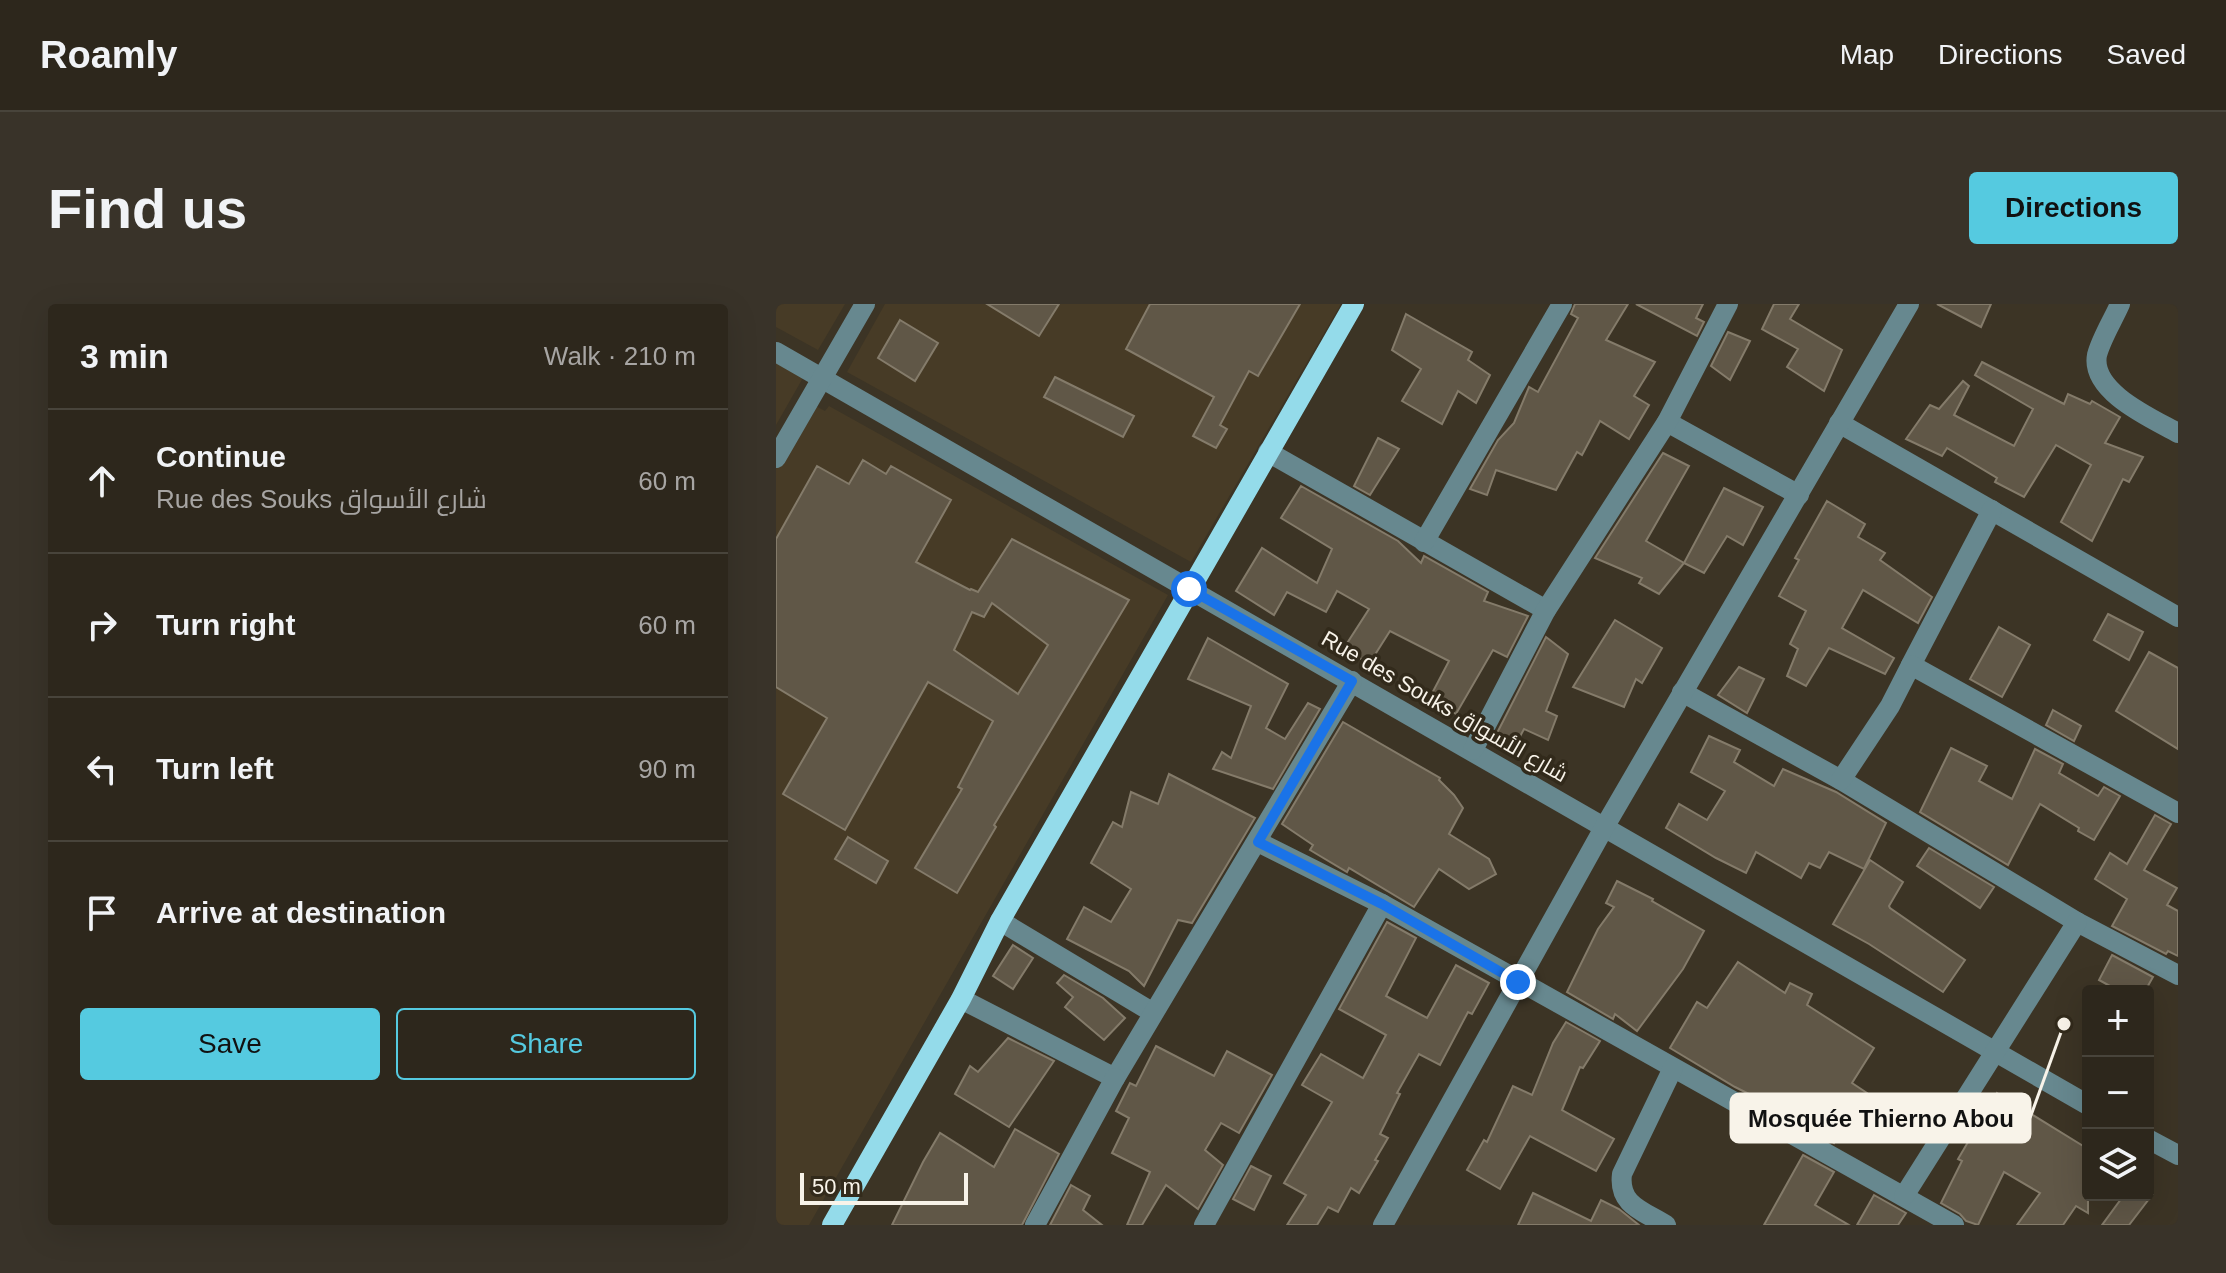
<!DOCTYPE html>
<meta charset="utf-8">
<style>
body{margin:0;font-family:Helvetica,Cairo,sans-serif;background:#393329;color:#f1f3f6}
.controls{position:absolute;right:24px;bottom:24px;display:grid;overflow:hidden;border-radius:8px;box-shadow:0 8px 32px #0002}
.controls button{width:72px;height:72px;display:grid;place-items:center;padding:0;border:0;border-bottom:2px solid #48443b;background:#2d271c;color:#f1f3f6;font:40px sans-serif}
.scale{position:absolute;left:24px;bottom:20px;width:168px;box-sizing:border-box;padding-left:8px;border:4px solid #f8f3e9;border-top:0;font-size:22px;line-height:28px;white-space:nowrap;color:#f8f3e9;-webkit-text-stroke:6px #322a1b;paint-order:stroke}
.stop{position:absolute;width:24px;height:24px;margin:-18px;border:6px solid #1a73e8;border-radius:50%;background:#fff}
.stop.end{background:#1a73e8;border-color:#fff;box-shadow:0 2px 8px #0008}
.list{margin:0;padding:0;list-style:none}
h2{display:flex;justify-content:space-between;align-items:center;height:104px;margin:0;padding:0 32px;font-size:34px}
h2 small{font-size:26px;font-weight:400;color:#a7a5a3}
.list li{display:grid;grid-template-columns:52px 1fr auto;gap:24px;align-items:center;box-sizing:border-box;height:144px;padding:0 32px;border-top:2px solid #48443b}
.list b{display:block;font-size:30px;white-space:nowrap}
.list p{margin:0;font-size:26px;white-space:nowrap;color:#a7a5a3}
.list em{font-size:26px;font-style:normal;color:#a7a5a3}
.actions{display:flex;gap:16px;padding:24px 32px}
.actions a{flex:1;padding:18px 0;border:2px solid #55cae0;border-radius:8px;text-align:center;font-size:28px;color:#55cae0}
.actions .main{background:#55cae0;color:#111}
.icon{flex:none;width:44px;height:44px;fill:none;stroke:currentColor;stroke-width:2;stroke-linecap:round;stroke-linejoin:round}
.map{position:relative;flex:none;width:1402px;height:921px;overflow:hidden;border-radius:8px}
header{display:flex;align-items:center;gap:48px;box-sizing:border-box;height:112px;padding:0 40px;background:#2d271c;border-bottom:2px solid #48443b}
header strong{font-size:38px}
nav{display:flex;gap:44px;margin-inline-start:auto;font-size:28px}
.intro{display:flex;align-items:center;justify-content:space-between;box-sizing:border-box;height:192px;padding:0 48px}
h1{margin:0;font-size:56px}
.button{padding:20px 36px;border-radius:8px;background:#55cae0;color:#111;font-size:28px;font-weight:700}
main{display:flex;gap:48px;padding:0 48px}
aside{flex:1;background:#2d271c;border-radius:8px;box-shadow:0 8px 32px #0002}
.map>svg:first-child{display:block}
.built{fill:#473b26}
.building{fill:#605747;stroke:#847b6a;stroke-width:2;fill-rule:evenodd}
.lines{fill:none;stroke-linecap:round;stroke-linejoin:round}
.minor{stroke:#67888f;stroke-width:20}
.major{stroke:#94dbea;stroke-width:20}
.route{stroke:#1a73e8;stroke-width:10}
.labels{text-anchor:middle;stroke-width:7;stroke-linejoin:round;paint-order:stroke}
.street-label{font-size:22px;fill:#f8f3e9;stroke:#322a1b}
.leader{fill:none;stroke:#f8f3e9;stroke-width:3}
.callout-dot{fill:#f8f3e9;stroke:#322a1b;stroke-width:3}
.callout{fill:#f8f3e9;stroke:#f8f3e9;stroke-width:3}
.callout-label{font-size:24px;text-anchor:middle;font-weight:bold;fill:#111}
</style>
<header>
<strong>Roamly</strong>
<nav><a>Map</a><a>Directions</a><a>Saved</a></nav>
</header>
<div class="intro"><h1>Find us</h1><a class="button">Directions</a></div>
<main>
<aside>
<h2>3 min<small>Walk · 210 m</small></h2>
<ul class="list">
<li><svg class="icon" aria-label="ahead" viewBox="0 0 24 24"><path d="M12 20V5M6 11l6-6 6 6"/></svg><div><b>Continue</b><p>Rue des Souks شارع الأسواق</p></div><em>60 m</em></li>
<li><svg class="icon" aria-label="right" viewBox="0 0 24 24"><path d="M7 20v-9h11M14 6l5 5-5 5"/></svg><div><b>Turn right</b></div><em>60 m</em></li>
<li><svg class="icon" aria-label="left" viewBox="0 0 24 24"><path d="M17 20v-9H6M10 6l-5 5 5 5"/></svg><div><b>Turn left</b></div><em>90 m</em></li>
<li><svg class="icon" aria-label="arrive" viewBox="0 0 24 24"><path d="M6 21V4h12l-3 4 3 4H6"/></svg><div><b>Arrive at destination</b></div></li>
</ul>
<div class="actions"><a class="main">Save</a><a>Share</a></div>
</aside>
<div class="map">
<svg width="1402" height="921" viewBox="0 0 1402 921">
<rect width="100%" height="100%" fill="#3c3425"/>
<g class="built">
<polygon points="0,0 69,0 42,46 0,23"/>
<polygon points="109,0 565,0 415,258 71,68"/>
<polygon points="0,56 28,72 0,121"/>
<polygon points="32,98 49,107 53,102 392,291 33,921 0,921 0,157"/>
</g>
<g class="building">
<polygon points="211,0 283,0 263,32"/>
<polygon points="374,0 524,0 482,72 473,67 444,121 451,125 440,144 417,132 438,93 350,45"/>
<polygon points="799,0 852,0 830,36 879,58 858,92 873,101 853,135 824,117 806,151 801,148 780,186 720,166 711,191 694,185 722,136 738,119 753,83 762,88 802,14 795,10"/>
<polygon points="860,0 927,0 920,14 928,18 921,32"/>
<polygon points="998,0 1023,0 1014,15 1066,46 1048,87 1011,63 1022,45 986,25"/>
<polygon points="1161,0 1215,0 1205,23"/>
<polygon points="630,10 696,48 692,56 714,71 700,99 682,87 666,120 626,97 645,65 616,46"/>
<polygon points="124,16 162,39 139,77 102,54"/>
<polygon points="952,28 974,37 954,76 935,62"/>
<polygon points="1206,58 1288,100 1292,90 1314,100 1316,97 1344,113 1329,139 1367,153 1353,178 1347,175 1316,237 1285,218 1315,161 1280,141 1248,193 1219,178 1221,174 1171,144 1166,152 1130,135 1154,101 1163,105 1187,77 1193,82 1178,111 1238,142 1257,105 1199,71"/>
<polygon points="279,73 358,112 347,133 268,93"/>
<polygon points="602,134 623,145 594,191 578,182"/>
<polygon points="887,149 913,162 870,237 908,259 883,290 863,279 866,274 819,254"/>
<path d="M87 156 110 170 115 162 175 196 140 258 194 286 195 285 202 288 236 235 353 296 218 521 220 523 181 589 139 564 186 485 182 483 217 417 152 378 69 526 7 490 51 414 0 383V235L41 162 73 180ZM216 299 272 341 242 390 178 346 196 308 208 313Z"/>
<polygon points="525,182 622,237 645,259 648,252 712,288 708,297 752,312 731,353 717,346 680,410 653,395 673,357 614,327 593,360 568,344 593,305 561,287 550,308 511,288 498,311 460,287 486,244 541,279 556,245 505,214"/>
<polygon points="948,184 987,203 967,241 951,232 928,269 908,259"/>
<polygon points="1051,197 1089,220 1082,233 1109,249 1104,256 1156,293 1142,319 1087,286 1066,324 1118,354 1109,370 1053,344 1030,382 1011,372 1022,345 1014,340 1030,307 1003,292 1023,256 1019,254"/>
<polygon points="1332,310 1367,328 1353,356 1318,336"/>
<polygon points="839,316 886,344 866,379 860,375 848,403 797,383"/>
<polygon points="1223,323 1254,341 1226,393 1194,375"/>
<polygon points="770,333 792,350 770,407 781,412 772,436 748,425 740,440 720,431"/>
<polygon points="432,334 512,380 490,424 509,435 532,399 544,405 497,485 437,465 446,448 455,454 475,402 412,375"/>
<polygon points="1373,348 1402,364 1402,445 1340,407"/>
<polygon points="963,363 988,375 971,409 942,391"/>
<polygon points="1277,406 1305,422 1298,437 1270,421"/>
<polygon points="567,418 664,474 663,476 678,491 687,504 673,530 713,555 720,570 693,585 663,565 638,603 573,564 571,568 534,546 537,541 506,520"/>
<polygon points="933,432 964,446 958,458 998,482 1007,465 1060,488 1110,519 1088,565 1053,548 1044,564 1033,559 1025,574 980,548 970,569 940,554 890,524 903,500 931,516 949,487 915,468"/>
<polygon points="1175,444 1211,462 1203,477 1236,495 1259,445 1287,460 1283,469 1322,492 1328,483 1344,492 1318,536 1302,527 1303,524 1264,500 1232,561 1144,508"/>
<polygon points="393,470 479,514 416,619 402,616 368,682 353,667 291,635 308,603 335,618 355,585 315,559 337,518 346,523 355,488 382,500"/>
<polygon points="1379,511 1395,520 1368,566 1401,584 1391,601 1402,607 1402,652 1392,647 1390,650 1336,622 1351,595 1319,575 1334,549 1351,560"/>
<polygon points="72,533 112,557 100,579 59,555"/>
<polygon points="1153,544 1218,583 1204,604 1141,562"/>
<polygon points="1094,556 1127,578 1113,602 1114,604 1189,656 1167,688 1093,640 1057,620"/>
<polygon points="841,577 877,595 876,597 928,627 907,665 861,727 839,710 837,715 791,688 822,625 838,603 830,599"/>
<polygon points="611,618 640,634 610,692 651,714 680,661 713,679 696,710 692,708 664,761 643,750 621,789 624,790 604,830 612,834 599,856 602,857 583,889 575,884 562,908 552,903 541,921 511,921 530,891 508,879 556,798 526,781 545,750 587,774 610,731 563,705"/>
<polygon points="237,641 257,654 237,685 217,672"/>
<polygon points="1336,651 1377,673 1369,687 1343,687 1323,676"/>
<polygon points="962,658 1009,689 1014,679 1036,690 1031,701 1098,744 1076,779 1091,789 1058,839 995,796 993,800 959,783 894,744 921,698 931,704"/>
<polygon points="288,671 327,694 349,714 328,736 289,703 297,693 281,679"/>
<polygon points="790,718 824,737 807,764 804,763 786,806 838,835 820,867 754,832 724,885 691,866 708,836 711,838 737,782 756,791 777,739"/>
<polygon points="232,734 278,757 233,823 179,790 194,762 202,768"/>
<polygon points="380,742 438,772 451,747 496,771 463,829 445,819 429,846 447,861 422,905 390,881 366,921 351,921 374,868 336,849 353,814 340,807 354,779 360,782"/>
<polygon points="1221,789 1312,845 1312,909 1300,902 1287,921 1241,921 1264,889 1228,868 1202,921 1190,917 1184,910 1165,899 1186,857 1182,855"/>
<polygon points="239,825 283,850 246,921 116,921 147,858 164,829 218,863"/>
<polygon points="1027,851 1058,868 1039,901 1073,921 988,921"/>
<polygon points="475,862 495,872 478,906 457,895"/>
<polygon points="295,881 314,892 307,906 326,921 274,921"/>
<polygon points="757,889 815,917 825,896 843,905 863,921 742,921"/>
<polygon points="1098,891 1130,909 1122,921 1081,921"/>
<polygon points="1348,891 1376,891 1353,921 1326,921"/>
</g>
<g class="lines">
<g class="minor">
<path d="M1344 0C1337 16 1325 35 1321 51 1314 88 1377 115 1402 129"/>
<polyline points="0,48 1312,801"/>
<polyline points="891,118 1023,191"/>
<polyline points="1063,119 1402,313"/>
<polyline points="492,148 770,306"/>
<polyline points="0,154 89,0"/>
<polyline points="648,238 786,0"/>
<polyline points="1135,361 1216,206"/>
<polyline points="906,388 1065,476 1301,618 1402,671"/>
<polyline points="697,446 770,306 891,118 952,0"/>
<polyline points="1065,476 1114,402 1135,361 1402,509"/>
<polyline points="482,538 606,600 1178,921"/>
<polyline points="224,617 376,708"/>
<polyline points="185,695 339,774 576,377"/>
<polyline points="1372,835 1402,851"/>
<polyline points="1128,892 1301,618"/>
<polyline points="259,921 339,774"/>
<polyline points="428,921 606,600"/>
<polyline points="607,921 829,522 1133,0"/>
<path d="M890 921C867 907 842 901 846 870L897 764"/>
</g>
<polyline class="major" points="56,921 185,695 224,617 578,0"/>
</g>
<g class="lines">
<polyline class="route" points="413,285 576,377 482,538 606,600 742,678"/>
</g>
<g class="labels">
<g class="street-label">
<text transform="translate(669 402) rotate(30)" y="8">Rue des Souks شارع الأسواق</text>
</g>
</g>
<path class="leader" d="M1288 720L1254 814"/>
<circle class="callout-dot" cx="1288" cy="720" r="8"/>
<rect class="callout" x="955" y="790" width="299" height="48" rx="8"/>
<g class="callout-label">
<text x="1105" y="823">Mosquée Thierno Abou</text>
</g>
</svg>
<div class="controls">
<button>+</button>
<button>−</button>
<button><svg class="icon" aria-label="layers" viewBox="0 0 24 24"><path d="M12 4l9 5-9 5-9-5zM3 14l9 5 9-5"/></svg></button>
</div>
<div class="scale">50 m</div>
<div class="stop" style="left:413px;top:285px"></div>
<div class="stop end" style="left:742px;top:678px"></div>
</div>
</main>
